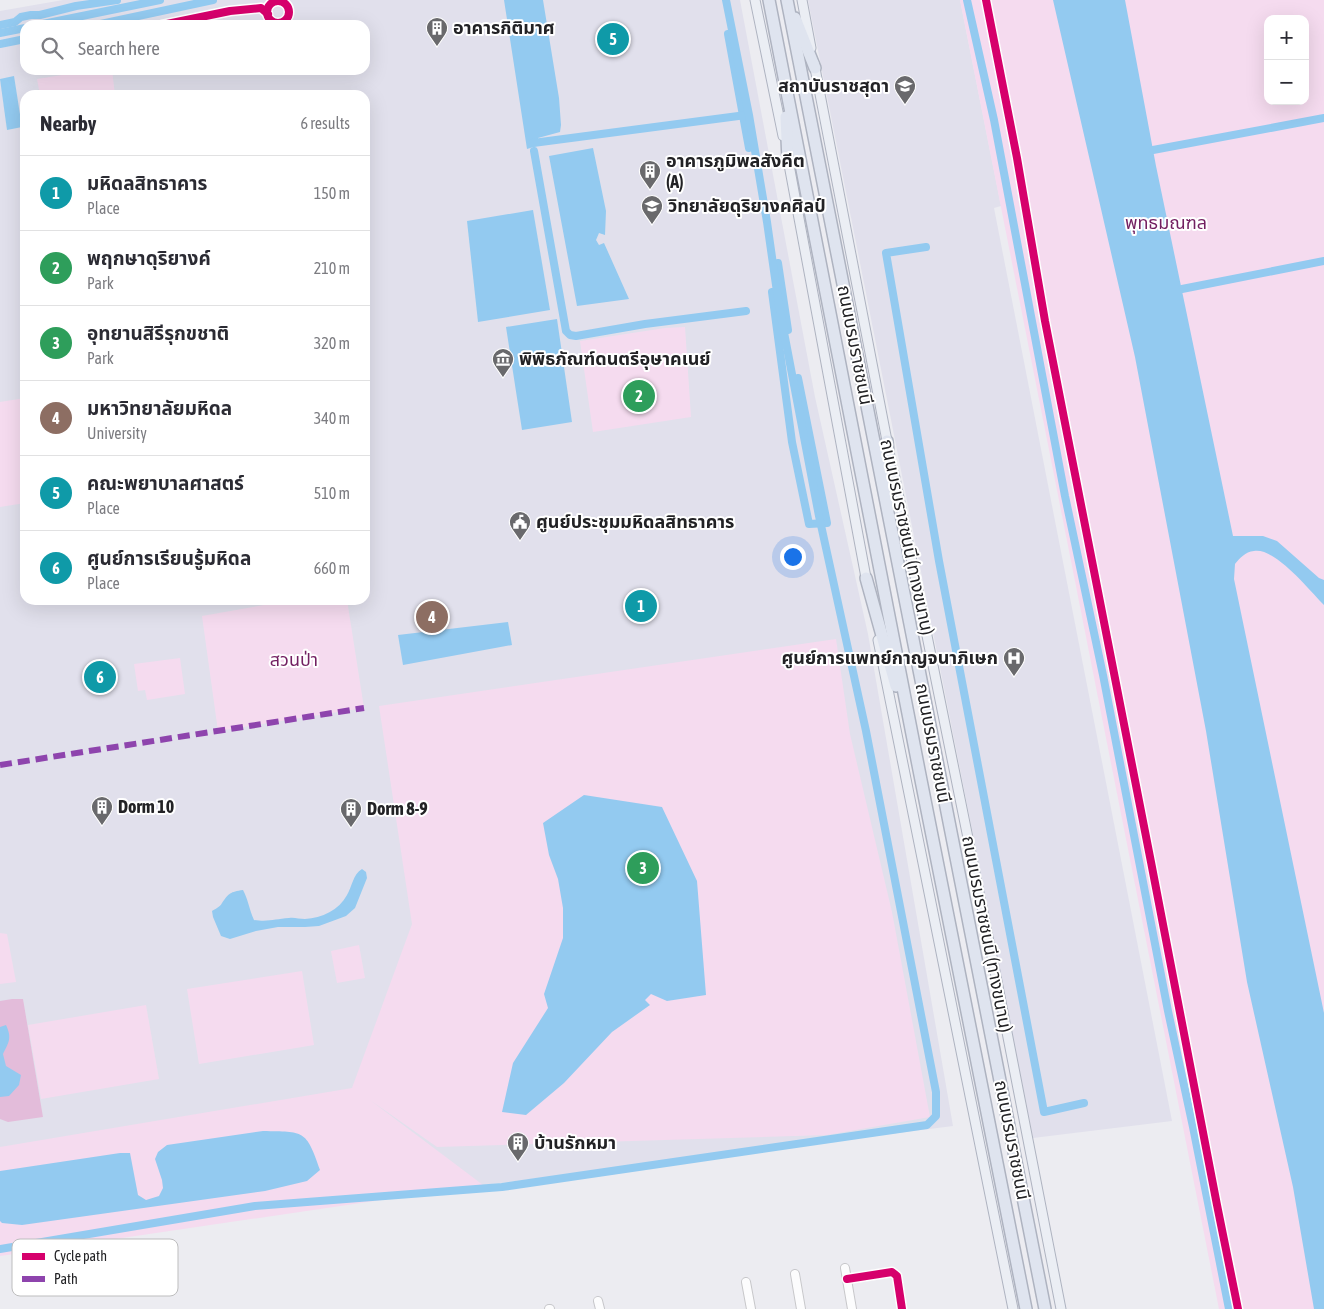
<!DOCTYPE html>
<meta charset="utf-8">
<style>
body{margin:0;font-family:"Asap Condensed","Noto Sans Thai",sans-serif;background:#f2f2f3;color:#2b2b33}
.controls{position:absolute;right:15px;top:15px;display:grid;overflow:hidden;border-radius:10px;box-shadow:0 5px 20px #0002}
.controls button{width:45px;height:45px;display:grid;place-items:center;padding:0;border:0;border-bottom:1px solid #e1e1e2;background:#fff;color:#2b2b33;font:25px sans-serif}
.you{position:absolute;left:792px;top:556px;width:18px;height:18px;margin:-12px;border:4px solid #fff;border-radius:50%;background:#1a73e8;box-shadow:0 0 0 8px #1a73e833}
.badge{display:grid;place-items:center;width:32px;height:32px;border-radius:50%;background:#d93025;color:#fff;font-size:16px;font-weight:700}
.pin{position:absolute;translate:-50% -50%;border:2px solid #fff;box-shadow:0 1px 5px #0006}
.list{margin:0;padding:0;list-style:none}
h2{display:flex;justify-content:space-between;align-items:center;height:65px;margin:0;padding:0 20px;font-size:21px}
h2 small{font-size:16px;font-weight:400;color:#7c7c81}
.list li{display:grid;grid-template-columns:32px 1fr auto;gap:15px;align-items:center;box-sizing:border-box;height:75px;padding:0 20px;border-top:1px solid #e1e1e2}
.list b{display:block;font-size:19px;white-space:nowrap}
.list p{margin:0;font-size:16px;white-space:nowrap;color:#7c7c81}
.list em{font-size:16px;font-style:normal;color:#7c7c81}
.icon{flex:none;width:28px;height:28px;fill:none;stroke:currentColor;stroke-width:2;stroke-linecap:round;stroke-linejoin:round}
.map{position:relative;flex:none;width:1324px;height:1309px;overflow:hidden}
.search{position:absolute;background:#fff;box-shadow:0 5px 20px #0002;left:20px;top:20px;width:350px;height:55px;display:flex;align-items:center;gap:12px;box-sizing:border-box;padding:0 18px;border-radius:15px;color:#7c7c81;font-size:19px}
.panel{position:absolute;background:#fff;box-shadow:0 5px 20px #0002;left:20px;top:90px;width:350px;height:515px;border-radius:15px}
.map>svg:first-child{display:block}
.built{fill:#e1e0ec;fill-rule:evenodd}
.green{fill:#f5dbef;fill-rule:evenodd}
.forest{fill:#e3bcda}
.water{fill:#93caf0}
.lines{fill:none;stroke-linecap:round;stroke-linejoin:round}
.canal{stroke:#93caf0;stroke-width:8}
.minor-casing{stroke:#c7c7ca;stroke-width:10}
.major-casing{stroke:#aeb3c0;stroke-width:11}
.highway-casing{stroke:#aeb3c0;stroke-width:14}
.minor{stroke:#fcfcfd;stroke-width:8}
.major{stroke:#ebeef4;stroke-width:9}
.highway{stroke:#dfe4ef;stroke-width:11}
.quiet{stroke:#8e44ad;stroke-width:6;stroke-dasharray:12 6;stroke-linecap:butt}
.cycleway-casing{stroke:#fff;stroke-width:11}
.cycleway{stroke:#d6006c;stroke-width:8}
.labels{text-anchor:middle;stroke-width:4;stroke-linejoin:round;paint-order:stroke}
.poi-label{font-size:18px;font-weight:bold;fill:#222225;stroke:#fff;text-anchor:start}
.park-label{font-size:18px;fill:#721f61;stroke:#fff}
.street-label{font-size:18px;fill:#222225;stroke:#fff}
.key{fill:#fff;stroke:#bdbdbe;stroke-width:1}
.key-label{font-size:14px;fill:#222225}
</style>
<div class="map">
<svg width="1324" height="1309" viewBox="0 0 1324 1309">
<rect width="100%" height="100%" fill="#ececf1"/>
<g class="built">
<path d="M63 0H740L815 397 868 634 953 1126 0 1246V11ZM25 25H365V70H25ZM25 95H365V600H25Z"/>
<polygon points="808,0 960,0 1001,206 994,208 1172,1121 1033,1138"/>
</g>
<g class="green">
<path d="M960 0H1324V1309H1219ZM1268 19H1305V101H1268Z"/>
<polygon points="94,70 112,70 115,95 40,95 37,79"/>
<polygon points="685,327 691,417 593,432 580,341 665,328"/>
<polygon points="25,398 25,503 0,507 0,402"/>
<polygon points="292,600 347,600 364,708 218,731 202,616"/>
<polygon points="836,639 850,734 892,912 930,1117 827,1135 437,1147 370,1100 483,1185 0,1256 0,1147 352,1088 412,924 379,706"/>
<polygon points="180,658 185,694 147,700 145,690 138,691 134,664"/>
<polygon points="0,933 7,934 16,982 0,984"/>
<polygon points="359,945 365,978 337,983 331,951"/>
<polygon points="302,971 314,1045 199,1064 187,989"/>
<polygon points="146,1005 159,1079 41,1099 28,1025"/>
</g>
<polygon class="forest" points="12,999 23,999 43,1117 8,1122 0,1119 0,1001"/>
<g class="water">
<polygon points="504,0 543,0 559,98 561,125 560,132 538,138 540,145 527,149"/>
<path d="M1053 0H1125L1156 166 1233 536H1263L1277 541 1319 578 1324 580V605C1310 591 1275 547 1254 551 1245 552 1240 558 1235 564L1234 579 1324 1013V1309H1314L1293 1187 1247 982 1206 731 1135 357Z"/>
<polygon points="14,76 22,127 7,130 0,79"/>
<polygon points="593,148 606,211 605,235 599,233 596,240 599,245 604,243 629,299 577,306 549,156"/>
<polygon points="533,210 550,310 478,322 467,221"/>
<polygon points="557,319 572,422 522,430 506,327"/>
<polygon points="508,622 512,645 403,665 398,635"/>
<polygon points="584,795 662,807 697,881 706,995 667,1001 651,994 645,1000 650,1005 612,1032 564,1083 526,1115 502,1112 513,1063 548,1008 544,994 563,938 563,908 558,879 549,855 543,823"/>
<path d="M362 869 366 872 367 878 355 908 346 916 319 926 305 927H278L256 931 230 939 221 936 213 917 212 911C215 909 220 907 222 903 229 893 230 892 243 890 248 899 249 909 254 920 269 922 275 919 289 918 294 917 299 919 305 919 322 918 339 910 347 895 352 887 353 874 362 869Z"/>
<path d="M6 1025C12 1038 9 1042 3 1054L6 1066 21 1075 19 1085 9 1096 0 1097V1027Z"/>
<path d="M263 1131C304 1132 306 1129 320 1170L307 1181 265 1191 22 1225 2 1223 0 1221V1171L120 1153H130L138 1195 146 1200 159 1196 163 1188 162 1180 155 1159 158 1152 167 1145Z"/>
</g>
<g class="lines">
<g class="canal">
<polyline points="967,0 994,120 1065,496 1103,675 1168,1011 1193,1127 1229,1309"/>
<polyline points="0,25 15,22 21,17 31,15 40,15 76,6 117,0"/>
<polyline points="38,25 160,0"/>
<polyline points="96,25 213,0"/>
<polyline points="0,33 25,28"/>
<polyline points="728,34 749,148"/>
<polyline points="0,44 25,39"/>
<polyline points="533,143 746,115"/>
<polyline points="1153,150 1324,118"/>
<polyline points="534,151 566,331 570,335 576,336 645,324 746,311"/>
<polyline points="926,247 886,253 939,561 1044,1112 1084,1103"/>
<polyline points="778,263 788,330"/>
<polyline points="1182,289 1324,261"/>
<polyline points="772,292 792,442 809,524 827,523 798,378"/>
<polyline points="0,1249 255,1206 502,1187 927,1125 936,1116 936,1092 866,731 819,516 779,306 767,222 749,115 726,0"/>
</g>
<g class="minor-casing">
<g id="minor">
<polyline points="986,0 1017,158 1045,321 1151,862 1217,1205 1238,1309"/>
<polyline points="845,1268 852,1309"/>
<polyline points="795,1274 801,1309"/>
<polyline points="847,1279 892,1272 897,1276 902,1309"/>
<polyline points="746,1282 751,1309"/>
<polyline points="598,1301 600,1309"/>
<polyline points="549,1309 550,1309"/>
</g>
</g>
<g class="major-casing">
<g id="major">
<polyline points="755,0 783,136"/>
<polyline points="802,0 811,48"/>
<polyline points="814,63 888,446"/>
<polyline points="787,154 867,583"/>
<polyline points="894,473 997,981 1061,1309"/>
<polyline points="878,640 1013,1309"/>
</g>
</g>
<g class="highway-casing">
<g id="highway">
<polyline points="769,0 919,770 1026,1309"/>
<polyline points="787,0 1045,1309"/>
<polyline points="795,18 815,68"/>
<polyline points="786,117 788,160"/>
<polyline points="887,441 892,500"/>
<polyline points="866,578 896,686"/>
</g>
</g>
<use href="#minor" class="minor"/>
<use href="#major" class="major"/>
<use href="#highway" class="highway"/>
<polyline class="quiet" points="0,765 364,708"/>
<g class="cycleway-casing">
<g id="cycleway">
<polyline points="986,0 1017,158 1045,321 1151,862 1217,1205 1238,1309"/>
<circle cx="278" cy="12" r="11"/>
<polyline points="162,25 230,11 261,8 268,14"/>
<polyline points="847,1279 892,1272 897,1276 902,1309"/>
</g>
</g>
<use href="#cycleway" class="cycleway"/>
</g>
<defs>
<g id="building-pin" transform="scale(1.125)"><path d="M0 17L-7.5 6A9.5 9.5 0 1 1 7.5 6Z" fill="#69696c" stroke="#fff"/><path d="M-4-6H4V6H1V3H-1V6H-4ZM-2.5-4.3h1.7v1.8h-1.7ZM.8-4.3h1.7v1.8H.8ZM-2.5-1h1.7V.8h-1.7ZM.8-1h1.7V.8H.8Z" fill="#fff"/></g>
<g id="university-pin" transform="scale(1.125)"><path d="M0 17L-7.5 6A9.5 9.5 0 1 1 7.5 6Z" fill="#69696c" stroke="#fff"/><path d="M0-5L7-2L0 1L-7-2ZM-4 1L0 2.5L4 1V4Q0 6-4 4Z" fill="#fff"/></g>
<g id="museum-pin" transform="scale(1.125)"><path d="M0 17L-7.5 6A9.5 9.5 0 1 1 7.5 6Z" fill="#69696c" stroke="#fff"/><path d="M0-6L6-3V-2H-6V-3ZM-5-1h2V3h-2ZM-1-1h2V3h-2ZM3-1h2V3H3ZM-6 4H6V6H-6Z" fill="#fff"/></g>
<g id="civic-pin" transform="scale(1.125)"><path d="M0 17L-7.5 6A9.5 9.5 0 1 1 7.5 6Z" fill="#69696c" stroke="#fff"/><path d="M-.6-6.5H3V-4.5H.6V-3L4-1V1h2V6H-6V1h2V-1L-.6-3ZM-1.2 2.5V6h2.4V2.5Z" fill="#fff"/></g>
<g id="hospital-pin" transform="scale(1.125)"><path d="M0 17L-7.5 6A9.5 9.5 0 1 1 7.5 6Z" fill="#69696c" stroke="#fff"/><path d="M-5-5h3v3.5h4V-5h3V5h-3V1.5h-4V5h-3Z" fill="#fff"/></g>
</defs>
<g fill-rule="evenodd">
<use href="#building-pin" x="437" y="28"/>
<use href="#university-pin" x="905" y="86"/>
<use href="#building-pin" x="650" y="171"/>
<use href="#university-pin" x="652" y="206"/>
<use href="#museum-pin" x="503" y="359"/>
<use href="#civic-pin" x="520" y="522"/>
<use href="#hospital-pin" x="1014" y="658"/>
<use href="#building-pin" x="102" y="807"/>
<use href="#building-pin" x="351" y="809"/>
<use href="#building-pin" x="518" y="1143"/>
</g>
<g class="labels">
<g class="poi-label">
<text x="453" y="34">อาคารกิติมาศ</text>
<text x="889" y="92" text-anchor="end">สถาบันราชสุดา</text>
<text x="666" y="167">อาคารภูมิพลสังคีต<tspan x="666" dy="21">(A)</tspan></text>
<text x="668" y="212">วิทยาลัยดุริยางคศิลป์</text>
<text x="519" y="365">พิพิธภัณฑ์ดนตรีอุษาคเนย์</text>
<text x="536" y="528">ศูนย์ประชุมมหิดลสิทธาคาร</text>
<text x="998" y="664" text-anchor="end">ศูนย์การแพทย์กาญจนาภิเษก</text>
<text x="118" y="813">Dorm 10</text>
<text x="367" y="815">Dorm 8-9</text>
<text x="534" y="1149">บ้านรักหมา</text>
</g>
<g class="park-label">
<text x="1166" y="229">พุทธมณฑล</text>
<text x="294" y="666">สวนป่า</text>
</g>
<g class="street-label">
<text transform="translate(855 345) rotate(79)" y="6">ถนนบรมราชชนนี</text>
<text transform="translate(907 537) rotate(78)" y="6">ถนนบรมราชชนนี (ทางขนาน)</text>
<text transform="translate(933 743) rotate(79)" y="6">ถนนบรมราชชนนี</text>
<text transform="translate(987 934) rotate(79)" y="6">ถนนบรมราชชนนี (ทางขนาน)</text>
<text transform="translate(1012 1140) rotate(79)" y="6">ถนนบรมราชชนนี</text>
</g>
</g>
<rect x="12" y="1239" width="166" height="57" rx="8" class="key"/>
<rect x="22" y="1253" width="23" height="7" fill="#d6006c"/>
<rect x="22" y="1276" width="23" height="6" fill="#8e44ad"/>
<g class="key-label">
<text x="54" y="1261">Cycle path</text>
<text x="54" y="1284">Path</text>
</g>
</svg>
<div class="controls">
<button>+</button>
<button>−</button>
</div>
<div class="you"></div>
<div class="pin badge" style="left:641px;top:606px;background:#0f9aa8">1</div>
<div class="pin badge" style="left:639px;top:396px;background:#2e9e5b">2</div>
<div class="pin badge" style="left:643px;top:868px;background:#2e9e5b">3</div>
<div class="pin badge" style="left:432px;top:617px;background:#8d6e63">4</div>
<div class="pin badge" style="left:613px;top:39px;background:#0f9aa8">5</div>
<div class="pin badge" style="left:100px;top:677px;background:#0f9aa8">6</div>
<div class="search"><svg class="icon" aria-label="search" viewBox="0 0 24 24"><circle cx="10" cy="10" r="6"/><path d="M15 15l6 6"/></svg>Search here</div>
<section class="panel">
<h2>Nearby<small>6 results</small></h2>
<ul class="list">
<li><span class="badge" style="background:#0f9aa8">1</span><div><b>มหิดลสิทธาคาร</b><p>Place</p></div><em>150 m</em></li>
<li><span class="badge" style="background:#2e9e5b">2</span><div><b>พฤกษาดุริยางค์</b><p>Park</p></div><em>210 m</em></li>
<li><span class="badge" style="background:#2e9e5b">3</span><div><b>อุทยานสิรีรุกขชาติ</b><p>Park</p></div><em>320 m</em></li>
<li><span class="badge" style="background:#8d6e63">4</span><div><b>มหาวิทยาลัยมหิดล</b><p>University</p></div><em>340 m</em></li>
<li><span class="badge" style="background:#0f9aa8">5</span><div><b>คณะพยาบาลศาสตร์</b><p>Place</p></div><em>510 m</em></li>
<li><span class="badge" style="background:#0f9aa8">6</span><div><b>ศูนย์การเรียนรู้มหิดล</b><p>Place</p></div><em>660 m</em></li>
</ul>
</section>
</div>
